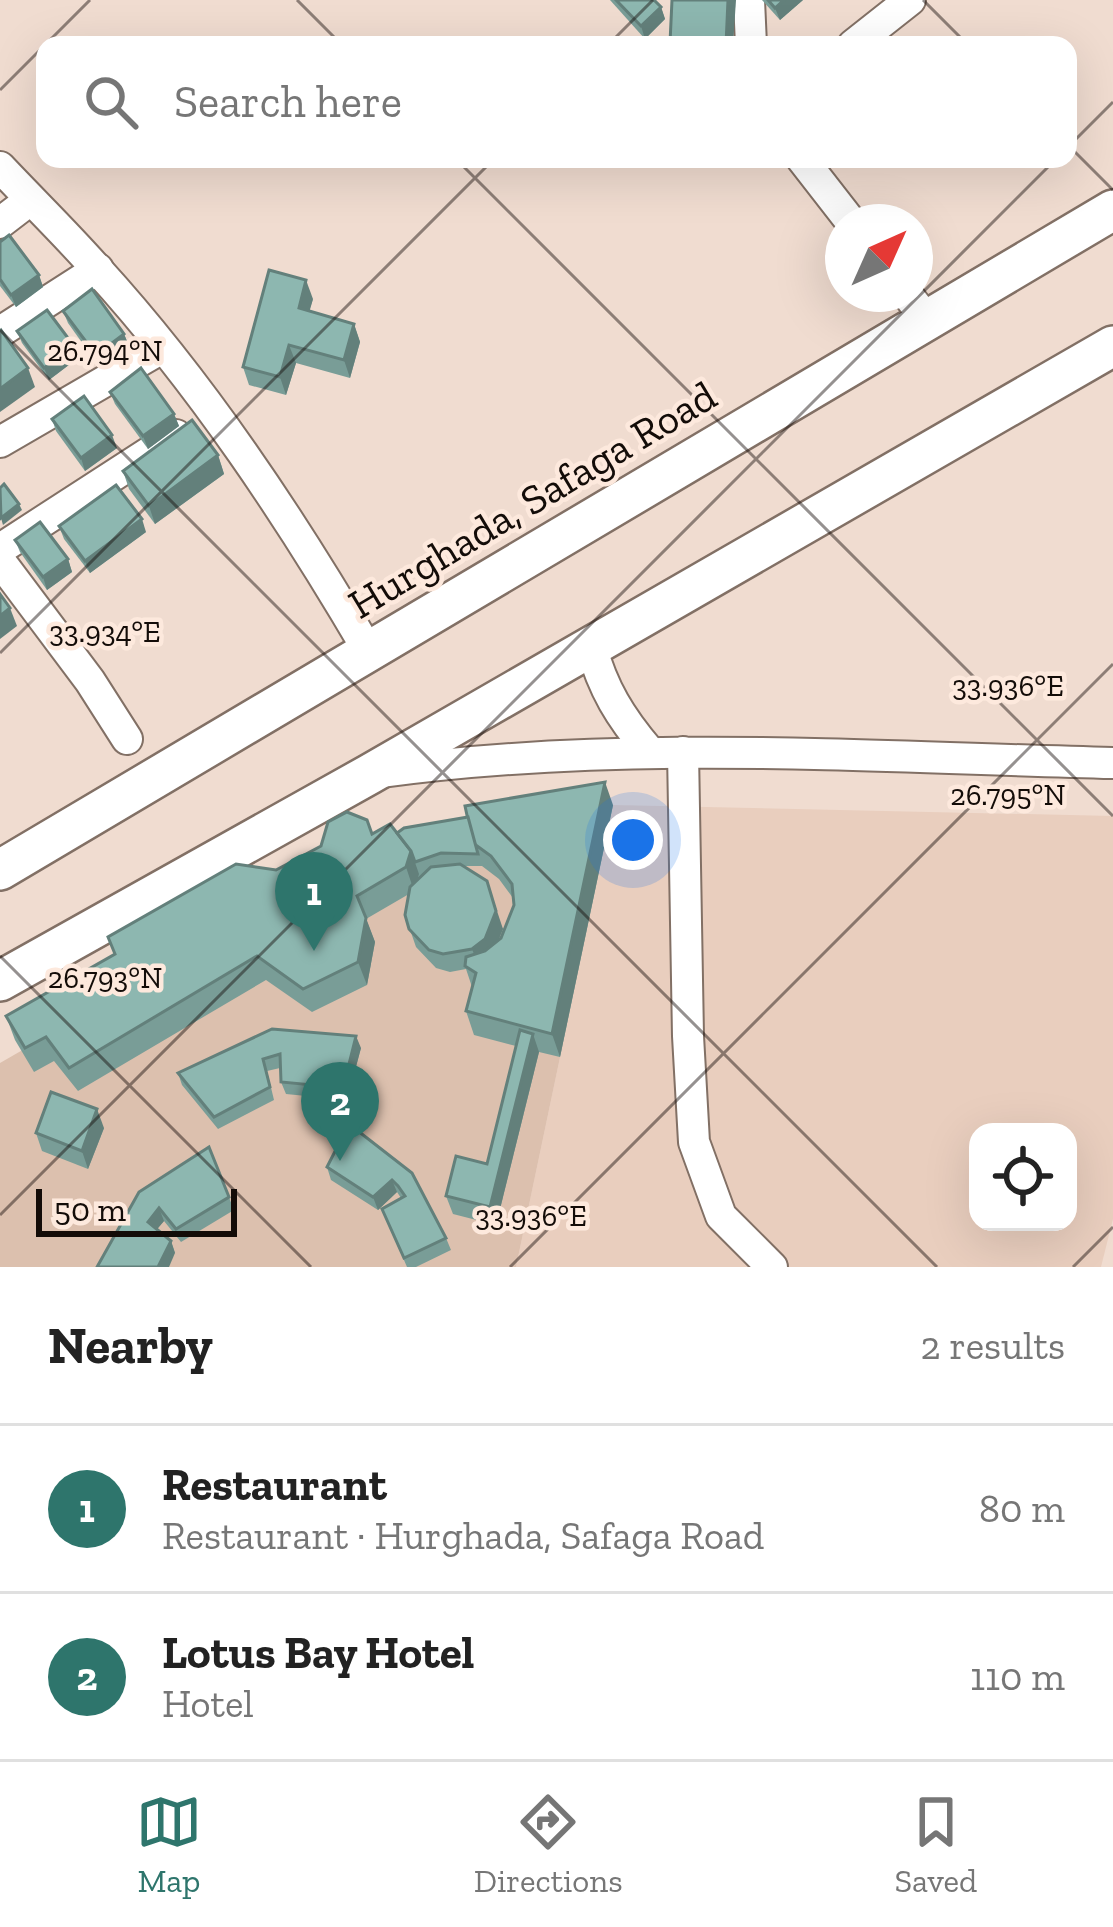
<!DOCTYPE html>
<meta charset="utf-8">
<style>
body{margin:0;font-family:"Zilla Slab",serif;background:#f2f2f2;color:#222}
.controls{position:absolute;right:36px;bottom:36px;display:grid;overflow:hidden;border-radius:24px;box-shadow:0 12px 48px #0002}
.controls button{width:108px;height:108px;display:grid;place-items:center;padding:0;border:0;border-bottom:3px solid #e0e0e0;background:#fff;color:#222;font:60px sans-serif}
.compass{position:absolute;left:825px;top:204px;width:108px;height:108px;border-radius:50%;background:#fff;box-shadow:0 12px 48px #0002;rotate:45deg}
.scale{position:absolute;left:36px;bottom:30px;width:201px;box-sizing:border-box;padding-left:12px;border:6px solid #130c08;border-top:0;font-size:33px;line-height:42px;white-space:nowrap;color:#130c08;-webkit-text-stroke:9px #fde9dd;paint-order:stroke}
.you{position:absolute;left:633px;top:840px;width:42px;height:42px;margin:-30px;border:9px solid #fff;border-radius:50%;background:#1a73e8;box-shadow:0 0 0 18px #1a73e833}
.badge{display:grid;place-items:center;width:78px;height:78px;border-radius:50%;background:#2e756c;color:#fff;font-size:39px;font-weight:700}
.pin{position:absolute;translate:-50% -99px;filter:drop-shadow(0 3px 6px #0008)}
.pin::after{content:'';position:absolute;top:63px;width:42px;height:36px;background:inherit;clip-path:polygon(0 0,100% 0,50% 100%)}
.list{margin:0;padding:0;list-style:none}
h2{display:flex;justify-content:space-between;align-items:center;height:156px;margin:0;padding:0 48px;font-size:51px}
h2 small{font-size:39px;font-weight:400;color:#767676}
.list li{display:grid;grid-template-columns:78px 1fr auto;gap:36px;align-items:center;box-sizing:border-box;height:168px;padding:0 48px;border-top:3px solid #e0e0e0}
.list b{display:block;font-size:45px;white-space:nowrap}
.list p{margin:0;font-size:39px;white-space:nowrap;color:#767676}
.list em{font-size:39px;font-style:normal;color:#767676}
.icon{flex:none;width:66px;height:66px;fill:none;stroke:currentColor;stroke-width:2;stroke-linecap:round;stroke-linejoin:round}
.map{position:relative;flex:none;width:1113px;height:1267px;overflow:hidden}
.search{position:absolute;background:#fff;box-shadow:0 12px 48px #0002;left:36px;right:36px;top:36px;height:132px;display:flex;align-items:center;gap:30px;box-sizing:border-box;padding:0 42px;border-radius:24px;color:#767676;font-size:45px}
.sheet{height:492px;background:#fff}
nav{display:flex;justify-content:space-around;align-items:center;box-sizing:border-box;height:168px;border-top:3px solid #e0e0e0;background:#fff;font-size:33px;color:#767676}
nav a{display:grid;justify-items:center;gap:6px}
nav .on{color:#2e756c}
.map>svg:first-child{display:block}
.built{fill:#e9cebe;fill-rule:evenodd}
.green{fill:#dcc0ae}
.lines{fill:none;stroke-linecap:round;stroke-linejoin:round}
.minor-casing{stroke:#827065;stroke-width:34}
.major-casing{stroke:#827065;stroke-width:44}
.minor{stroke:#fff;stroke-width:30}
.major{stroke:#fff;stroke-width:39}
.wall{fill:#799d97;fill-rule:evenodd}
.shaded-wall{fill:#63807b}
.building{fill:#8db7b0;stroke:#63807b;stroke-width:3}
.ticks{fill:none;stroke:#130c08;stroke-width:3;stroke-opacity:0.45}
.labels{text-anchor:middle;stroke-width:9;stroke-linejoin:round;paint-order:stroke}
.street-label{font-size:42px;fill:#130c08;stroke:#fde9dd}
.ticks-label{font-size:30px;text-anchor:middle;fill:#130c08;stroke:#fde9dd;stroke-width:9;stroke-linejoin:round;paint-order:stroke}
</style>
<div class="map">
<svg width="1113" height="1267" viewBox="0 0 1113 1267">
<rect width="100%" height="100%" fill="#f0dcd0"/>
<path class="built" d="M613 805 1113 816V1219L1101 1267H516ZM978 1132H1068V1222H978Z"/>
<polygon class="green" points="613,805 516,1267 0,1267 0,1063 259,914"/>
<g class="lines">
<g class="minor-casing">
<g id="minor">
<polyline points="749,0 751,45"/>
<polyline points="853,45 910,0"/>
<polyline points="802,159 851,222"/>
<path d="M0 167C32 201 65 233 96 268 201 383 290 517 369 652"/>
<polyline points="0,223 30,200"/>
<polyline points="907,294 927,320"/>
<polyline points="0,332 98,269"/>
<polyline points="0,442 162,348"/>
<polyline points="0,549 176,435"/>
<polyline points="0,561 90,681 127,739"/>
<path d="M591 646C603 689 620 717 649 751"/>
<polyline points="683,752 688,1036 694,1142 721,1216 772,1267"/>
<path d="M382 772C624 739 869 757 1113 763"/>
</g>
</g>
<g class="major-casing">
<g id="major">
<polyline points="0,870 1113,210"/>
<polyline points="0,981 370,774 1113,346"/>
</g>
</g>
<use href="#minor" class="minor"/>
<use href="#major" class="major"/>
</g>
<g class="wall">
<polygon points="610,0 654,0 661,7 665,19 645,39"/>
<polygon points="762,0 803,0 780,20"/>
<polygon points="0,242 39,275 43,287 16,307 0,286"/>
<polygon points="313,299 309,311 354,324 360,342 350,378 296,363 286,395 249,385 243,367"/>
<polygon points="63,311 124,334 129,346 100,368 68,323"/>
<polygon points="17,331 78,358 49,380 22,343"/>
<polygon points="110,392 174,414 179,426 148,449 115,404"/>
<polygon points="52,419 117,448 85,471 56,431"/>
<polygon points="218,455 224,474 155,524 129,489 123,471"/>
<polygon points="59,526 146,532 90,573 64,539"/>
<polygon points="15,540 68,559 72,572 47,590 20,552"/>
<path d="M613 805 560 1057 539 1052 496 1225 453 1214 446 1196 487 1164 516 1046 474 1035 466 1011 472 987 466 969 450 972 436 968 416 947 405 915 409 894 366 919 375 942 367 985 312 1012 266 980 78 1091 54 1061 34 1072 15 1040 6 1016 276 870 372 834 397 833ZM463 866H482L499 879 513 898 514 905 501 938 498 941 503 929Z"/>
<polygon points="272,1029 361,1048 347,1100 286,1094 281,1082 280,1068 267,1071 274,1100 218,1129 182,1085 178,1073"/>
<polygon points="349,1124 446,1238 451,1250 416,1267 407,1267 382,1209 401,1198 397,1192 378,1210 331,1180 327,1167"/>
<polygon points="104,1128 88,1169 42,1151 36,1133"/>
<polygon points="209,1147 234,1210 181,1242 164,1221 157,1229 171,1241 175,1253 97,1267"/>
</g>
<g class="shaded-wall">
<polygon points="728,0 736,0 733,45 726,45"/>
<polygon points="784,0 803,0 780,20 775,8"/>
<polygon points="661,7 665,19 645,39 641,26"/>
<polygon points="39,275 43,287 16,307 11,295"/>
<polygon points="306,280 313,299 305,327 299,308"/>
<polygon points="354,324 360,342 350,378 344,360"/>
<polygon points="124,334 129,346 100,368 96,355"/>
<polygon points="289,345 296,363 286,395 280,377"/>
<polygon points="74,346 78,358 49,380 44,368"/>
<polygon points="28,368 35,387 0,412 0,389"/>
<polygon points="174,414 179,426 148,449 143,436"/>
<polygon points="112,435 117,448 85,471 81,458"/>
<polygon points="218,455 224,474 155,524 149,506"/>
<polygon points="19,504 22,510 3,525 1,518"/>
<polygon points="142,519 146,532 90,573 85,561"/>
<polygon points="68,559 72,572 47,590 43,577"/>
<polygon points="10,608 17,626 0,639 0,616"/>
<polygon points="605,782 613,805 560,1057 552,1034"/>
<polygon points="411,851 419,874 414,891 406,867"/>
<polygon points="487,881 503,929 491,958 479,967 472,949"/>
<polygon points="366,918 375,942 367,985 358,962"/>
<polygon points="533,1034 539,1052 496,1225 490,1207"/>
<polygon points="356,1036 361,1048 347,1100 343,1088"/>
<polygon points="97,1109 104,1128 88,1169 82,1151"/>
<polygon points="392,1180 397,1192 378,1210 373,1197"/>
<polygon points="159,1208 164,1221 153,1234 148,1222"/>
<polygon points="171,1241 175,1253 169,1267 158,1267"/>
</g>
<g class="building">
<polygon points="616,0 654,0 661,7 641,26"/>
<polygon points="672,0 728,0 726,45 670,43"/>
<polygon points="768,0 784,0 775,8"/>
<polygon points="9,235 39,275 11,295 0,279 0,242"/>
<polygon points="269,270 306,280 299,308 354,324 344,360 289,345 280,377 243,367"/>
<polygon points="92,289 124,334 96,355 63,311"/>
<polygon points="47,310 74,346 44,368 17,331"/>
<polygon points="1,330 28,368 0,389 0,331"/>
<polygon points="141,368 174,414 143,436 110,392"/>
<polygon points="84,396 112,435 81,458 52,419"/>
<polygon points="192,420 218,455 149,506 123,471"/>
<polygon points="4,484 19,504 1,518 0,488"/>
<polygon points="116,485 142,519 85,561 59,526"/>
<polygon points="40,522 68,559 43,577 15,540"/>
<polygon points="0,594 10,608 0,616"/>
<polygon points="605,782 552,1034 466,1011 476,973 465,966 466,957 485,951 501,938 514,905 512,884 491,856 473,843 465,806"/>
<polygon points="347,812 367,820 372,834 390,824 411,851 406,867 357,896 366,918 358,962 303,989 257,956 69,1068 46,1037 25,1048 6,1016 115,954 108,937 236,864 276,870 321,846 328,822"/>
<polygon points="468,817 478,854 441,853 415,862 411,851 397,833 404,828"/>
<polygon points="460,864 487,881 496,911 485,939 472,949 443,954 429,950 409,929 405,915 410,887 431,867"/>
<polygon points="272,1029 356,1036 343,1088 281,1082 280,1054 263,1059 270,1087 214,1117 178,1073"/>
<polygon points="520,1030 533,1034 490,1207 446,1196 456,1156 487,1164"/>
<polygon points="51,1092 97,1109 82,1151 36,1133"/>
<polygon points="349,1124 412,1173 446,1238 404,1258 382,1209 405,1196 398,1186 392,1180 373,1197 327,1167"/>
<polygon points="209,1147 229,1197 176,1229 159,1208 148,1222 171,1241 158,1267 97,1267 139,1192"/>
</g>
<path class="ticks" d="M297 0 342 45M923 0 968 45M45 45 90 0M608 45 653 0M0 90 45 45M1068 145 1113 190M1068 147 1113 102M456 159 1113 816M0 330 937 1267M0 653 494 159M0 956 311 1267M0 1215 1056 159M510 1267 1113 664M1073 1267 1113 1227"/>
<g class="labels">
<g class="street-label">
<text transform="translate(532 499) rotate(-31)" y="15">Hurghada, Safaga Road</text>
</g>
</g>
<g class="ticks-label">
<text x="105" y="361">26.794°N</text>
<text x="105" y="642">33.934°E</text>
<text x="1008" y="696">33.936°E</text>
<text x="1008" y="805">26.795°N</text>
<text x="105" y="988">26.793°N</text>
<text x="531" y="1226">33.936°E</text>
</g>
</svg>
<div class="controls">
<button><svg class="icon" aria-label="locate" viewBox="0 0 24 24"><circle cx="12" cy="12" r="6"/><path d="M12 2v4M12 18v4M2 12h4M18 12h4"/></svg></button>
</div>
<svg class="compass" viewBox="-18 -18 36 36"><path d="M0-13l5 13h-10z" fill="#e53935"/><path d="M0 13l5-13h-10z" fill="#767676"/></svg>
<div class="scale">50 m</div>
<div class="you"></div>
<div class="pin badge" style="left:314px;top:951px">1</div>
<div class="pin badge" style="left:340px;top:1161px">2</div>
<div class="search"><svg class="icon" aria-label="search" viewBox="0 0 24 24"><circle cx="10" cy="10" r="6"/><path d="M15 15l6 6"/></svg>Search here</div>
</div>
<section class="sheet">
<h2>Nearby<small>2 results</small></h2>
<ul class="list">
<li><span class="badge">1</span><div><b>Restaurant</b><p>Restaurant · Hurghada, Safaga Road</p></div><em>80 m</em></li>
<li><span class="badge">2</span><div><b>Lotus Bay Hotel</b><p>Hotel</p></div><em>110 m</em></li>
</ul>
</section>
<nav>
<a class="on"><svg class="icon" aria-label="map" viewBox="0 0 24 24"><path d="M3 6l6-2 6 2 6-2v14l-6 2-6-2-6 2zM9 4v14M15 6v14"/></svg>Map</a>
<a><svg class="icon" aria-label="directions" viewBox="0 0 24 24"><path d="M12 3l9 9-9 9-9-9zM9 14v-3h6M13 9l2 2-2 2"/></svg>Directions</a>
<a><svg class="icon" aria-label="saved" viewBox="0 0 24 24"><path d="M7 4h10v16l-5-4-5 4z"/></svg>Saved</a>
</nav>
